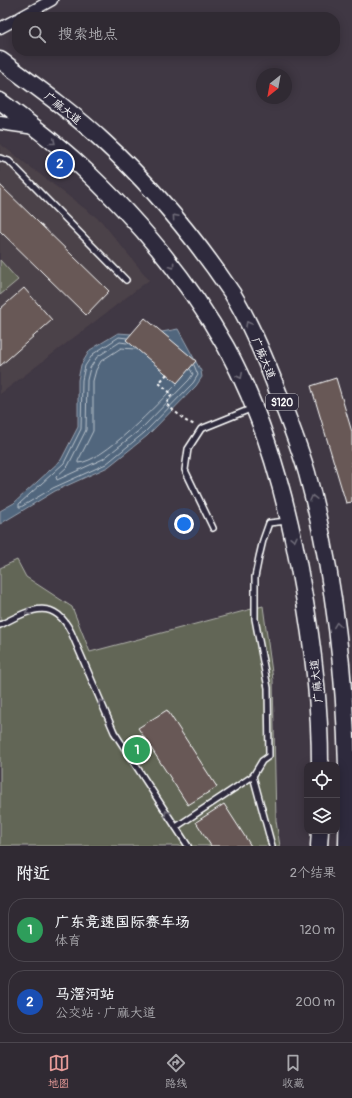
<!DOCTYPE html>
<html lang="zh">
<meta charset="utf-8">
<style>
body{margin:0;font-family:Pangolin,"LXGW WenKai TC",sans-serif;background:#3c363f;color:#f1f3f6}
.controls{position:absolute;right:12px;bottom:12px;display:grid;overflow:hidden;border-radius:8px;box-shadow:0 2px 10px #0003}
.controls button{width:36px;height:36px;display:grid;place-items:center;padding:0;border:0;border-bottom:1px solid #4b464e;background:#302a33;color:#f1f3f6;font:20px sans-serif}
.compass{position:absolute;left:256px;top:68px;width:36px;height:36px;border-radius:50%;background:#302a33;box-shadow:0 2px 10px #0003;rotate:211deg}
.you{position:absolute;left:184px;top:524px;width:14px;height:14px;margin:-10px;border:3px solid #fff;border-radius:50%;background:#1a73e8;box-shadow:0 0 0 6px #1a73e833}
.badge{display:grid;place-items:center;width:26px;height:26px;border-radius:50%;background:#e69b98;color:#fff;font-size:13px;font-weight:700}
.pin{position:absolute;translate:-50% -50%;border:2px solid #fff;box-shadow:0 1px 4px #0006}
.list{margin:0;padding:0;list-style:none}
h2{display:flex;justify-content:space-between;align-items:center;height:52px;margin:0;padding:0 16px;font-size:17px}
h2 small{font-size:13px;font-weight:400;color:#a8a7ac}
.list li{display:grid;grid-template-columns:26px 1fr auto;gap:12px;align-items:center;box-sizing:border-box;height:64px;margin:0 8px 8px;padding:0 8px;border:1px solid #4b464e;border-radius:16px}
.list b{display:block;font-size:15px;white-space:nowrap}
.list p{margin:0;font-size:13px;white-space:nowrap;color:#a8a7ac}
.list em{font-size:13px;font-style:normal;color:#a8a7ac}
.icon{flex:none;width:22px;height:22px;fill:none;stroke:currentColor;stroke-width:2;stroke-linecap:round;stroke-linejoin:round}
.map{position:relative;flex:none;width:352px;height:846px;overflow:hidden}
.search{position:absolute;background:#302a33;box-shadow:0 2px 10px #0003;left:12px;right:12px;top:12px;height:44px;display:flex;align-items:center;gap:10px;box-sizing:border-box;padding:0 14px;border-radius:16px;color:#a8a7ac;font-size:15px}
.sheet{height:196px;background:#302a33}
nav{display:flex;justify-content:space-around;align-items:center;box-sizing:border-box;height:56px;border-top:1px solid #4b464e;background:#302a33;font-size:11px;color:#a8a7ac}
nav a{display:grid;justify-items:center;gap:2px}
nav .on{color:#e69b98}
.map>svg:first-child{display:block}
.built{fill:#4c4249}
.green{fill:#626657;stroke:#b0b2ab}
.water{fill:#51667d;stroke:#97a3b1}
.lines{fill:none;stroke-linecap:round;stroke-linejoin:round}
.shore{stroke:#b9c2cb;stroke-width:1}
.building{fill:#675956;stroke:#fff}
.service-casing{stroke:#fff;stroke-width:8}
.minor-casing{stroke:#fff;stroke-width:13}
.tertiary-casing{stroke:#fff;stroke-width:15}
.primary-casing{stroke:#fff;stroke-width:19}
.path{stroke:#fff;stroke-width:2;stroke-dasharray:3 3;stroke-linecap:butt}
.service{stroke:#2f2a3d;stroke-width:5}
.minor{stroke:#2f2a3d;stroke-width:10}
.tertiary{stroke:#2f2a3d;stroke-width:12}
.primary{stroke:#2f2a3d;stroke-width:16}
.oneway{stroke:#6d6a77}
.labels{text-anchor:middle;stroke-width:3;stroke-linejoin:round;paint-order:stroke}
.shield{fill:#2f2a3d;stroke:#c1bfc5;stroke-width:1}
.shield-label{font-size:10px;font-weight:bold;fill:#fff}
.street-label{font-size:11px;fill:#fff;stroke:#2f2a3d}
</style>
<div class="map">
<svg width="352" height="846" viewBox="0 0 352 846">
<rect width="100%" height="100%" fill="#403844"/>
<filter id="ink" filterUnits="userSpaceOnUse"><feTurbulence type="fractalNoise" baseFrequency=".025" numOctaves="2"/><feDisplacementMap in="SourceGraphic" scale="8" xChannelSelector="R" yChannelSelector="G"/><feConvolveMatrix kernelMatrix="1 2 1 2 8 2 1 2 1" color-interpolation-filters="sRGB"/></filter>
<g filter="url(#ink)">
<polygon class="built" points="0,144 101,221 149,280 0,394"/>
<g class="green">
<polygon points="0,260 18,280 0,295"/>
<polygon points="17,560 26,577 72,607 90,652 263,606 273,680 276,821 280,846 0,846 0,568"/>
</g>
<polygon class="water" points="178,329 201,371 202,377 196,386 147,436 108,467 55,491 0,524 0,511 14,503 61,460 78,427 78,380 81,365 90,350 118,333 146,335"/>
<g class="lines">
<g class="shore">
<polyline points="127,338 119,337 93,354 85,366 82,380 81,429 64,463 19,504 19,507 21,507 53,488 106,464 144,433 193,383 198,375 194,365"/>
<polyline points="127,343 120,342 97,357 90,368 87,380 86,430 68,466 56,477 57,480 103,459 141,429 189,380 193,374 190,369"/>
<path d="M135 349 121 348 101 361 96 370 93 381V431L78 461V463C104 462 158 403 177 384"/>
</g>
</g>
<g class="building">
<polygon points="0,185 109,291 86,315 0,231"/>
<polygon points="24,288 52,320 0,366 0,309"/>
<polygon points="145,318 196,361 177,383 126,340"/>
<polygon points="336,378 352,432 352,502 346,503 311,386"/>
<polygon points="167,710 217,787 188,805 138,728"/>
<polygon points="224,804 251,846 211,846 196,822"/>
</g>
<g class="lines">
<g class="service-casing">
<g id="service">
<polyline points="0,158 9,161 126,280"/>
<polyline points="213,528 185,470 188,449 201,429 253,408"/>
<path d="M0 625C28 611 53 595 71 632L114 732 188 846"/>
<polyline points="253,776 272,846"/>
<polyline points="176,827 253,776 262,761 269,756 268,688 255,619 255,577 259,557 263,540 269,523 287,521"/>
</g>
</g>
<g class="minor-casing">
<g id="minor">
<polyline points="21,17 52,0"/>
<polyline points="0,28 17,19"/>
</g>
</g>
<g class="tertiary-casing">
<polyline id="tertiary" points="0,123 35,128"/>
</g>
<g class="primary-casing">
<g id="primary">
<path d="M0 60C34 85 72 112 103 141 152 186 195 238 232 293 251 324 265 358 278 392 288 419 299 445 307 473 340 595 350 720 347 846"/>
<path d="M0 101C25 120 50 138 73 159 132 213 186 276 226 347 266 420 288 503 302 585 313 645 320 704 320 765"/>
<polyline points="319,846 320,831"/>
</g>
</g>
<polyline class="path" points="167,374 159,383 172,394 166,404 186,421 195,425"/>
<use href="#service" class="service"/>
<use href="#minor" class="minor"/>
<use href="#tertiary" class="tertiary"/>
<use href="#primary" class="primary"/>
</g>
<defs><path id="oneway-chevron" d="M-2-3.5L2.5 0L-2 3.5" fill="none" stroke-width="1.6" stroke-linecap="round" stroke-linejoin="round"/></defs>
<g class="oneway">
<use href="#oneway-chevron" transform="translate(53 142) rotate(39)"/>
<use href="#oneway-chevron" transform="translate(175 217) rotate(-131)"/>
<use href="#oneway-chevron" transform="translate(172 266) rotate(54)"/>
<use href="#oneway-chevron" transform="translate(248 324) rotate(-118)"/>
<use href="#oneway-chevron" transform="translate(240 376) rotate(64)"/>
<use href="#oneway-chevron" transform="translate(313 498) rotate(-104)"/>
<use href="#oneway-chevron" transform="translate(294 539) rotate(77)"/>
<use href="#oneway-chevron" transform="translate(28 612) rotate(159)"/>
<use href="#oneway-chevron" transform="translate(337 625) rotate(-98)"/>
<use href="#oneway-chevron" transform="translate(101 702) rotate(-114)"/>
<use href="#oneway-chevron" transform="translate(167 813) rotate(-123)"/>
</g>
</g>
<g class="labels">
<rect class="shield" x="266" y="394" width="32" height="16" rx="3"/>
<g class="shield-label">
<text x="282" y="406">S120</text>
</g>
<g class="street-label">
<text transform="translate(63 108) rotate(39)" y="4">广麻大道</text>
<text transform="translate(264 358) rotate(67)" y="4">广麻大道</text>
<text transform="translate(316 681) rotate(-96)" y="4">广麻大道</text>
</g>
</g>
</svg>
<div class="controls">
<button><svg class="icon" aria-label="locate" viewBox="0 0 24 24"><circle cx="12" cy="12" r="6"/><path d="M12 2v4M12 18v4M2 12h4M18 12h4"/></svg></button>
<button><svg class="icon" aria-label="layers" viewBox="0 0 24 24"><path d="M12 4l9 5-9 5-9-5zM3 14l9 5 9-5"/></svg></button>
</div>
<svg class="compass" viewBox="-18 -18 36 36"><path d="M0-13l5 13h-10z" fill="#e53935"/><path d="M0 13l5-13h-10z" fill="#a8a7ac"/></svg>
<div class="you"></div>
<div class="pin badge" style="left:137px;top:750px;background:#2e9e5b">1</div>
<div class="pin badge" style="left:60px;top:164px;background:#1a4fb4">2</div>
<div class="search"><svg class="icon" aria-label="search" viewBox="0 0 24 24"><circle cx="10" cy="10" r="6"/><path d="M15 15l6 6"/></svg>搜索地点</div>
</div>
<section class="sheet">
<h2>附近<small>2个结果</small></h2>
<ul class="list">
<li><span class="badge" style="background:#2e9e5b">1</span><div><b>广东竞速国际赛车场</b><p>体育</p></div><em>120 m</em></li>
<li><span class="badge" style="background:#1a4fb4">2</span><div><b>马滘河站</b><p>公交站 · 广麻大道</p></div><em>200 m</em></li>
</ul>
</section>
<nav>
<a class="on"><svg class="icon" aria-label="map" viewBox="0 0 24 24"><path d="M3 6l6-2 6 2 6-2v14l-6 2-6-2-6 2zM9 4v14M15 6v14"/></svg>地图</a>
<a><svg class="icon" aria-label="directions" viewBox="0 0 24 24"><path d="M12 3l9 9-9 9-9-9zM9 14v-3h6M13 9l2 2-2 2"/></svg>路线</a>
<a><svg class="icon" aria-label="saved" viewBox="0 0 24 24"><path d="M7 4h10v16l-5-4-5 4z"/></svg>收藏</a>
</nav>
